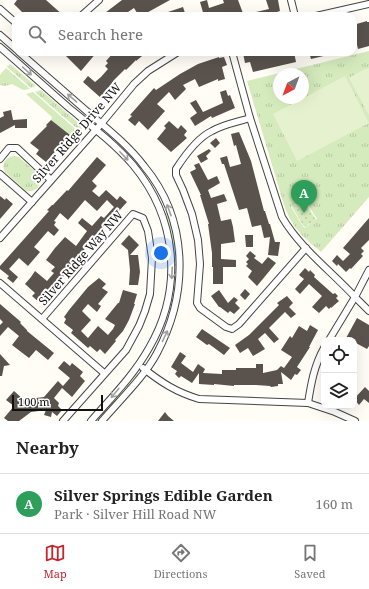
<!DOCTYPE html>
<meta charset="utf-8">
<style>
body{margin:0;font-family:"Noto Serif",serif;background:#f2f2f2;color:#222}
.controls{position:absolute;right:12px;bottom:12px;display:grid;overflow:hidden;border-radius:8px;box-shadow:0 4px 16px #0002}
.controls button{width:36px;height:36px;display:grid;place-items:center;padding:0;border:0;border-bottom:1px solid #e0e0e0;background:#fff;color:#222;font:20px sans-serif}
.compass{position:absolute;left:273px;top:68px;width:36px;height:36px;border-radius:50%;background:#fff;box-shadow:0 4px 16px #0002;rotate:221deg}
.scale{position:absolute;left:12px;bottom:10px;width:91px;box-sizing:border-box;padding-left:4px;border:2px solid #111;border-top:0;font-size:11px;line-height:14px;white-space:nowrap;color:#111;-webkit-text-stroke:3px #fff;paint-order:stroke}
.you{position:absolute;left:161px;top:253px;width:14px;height:14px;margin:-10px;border:3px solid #fff;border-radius:50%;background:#1a73e8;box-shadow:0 0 0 6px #1a73e833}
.badge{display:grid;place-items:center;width:26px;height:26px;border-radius:50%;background:#c4262e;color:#fff;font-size:13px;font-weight:700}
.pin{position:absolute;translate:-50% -33px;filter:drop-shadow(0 1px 2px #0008)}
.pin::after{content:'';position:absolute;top:21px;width:14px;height:12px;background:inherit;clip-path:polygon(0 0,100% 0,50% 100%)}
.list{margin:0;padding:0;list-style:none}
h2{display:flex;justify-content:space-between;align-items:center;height:52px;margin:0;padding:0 16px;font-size:17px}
h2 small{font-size:13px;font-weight:400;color:#767676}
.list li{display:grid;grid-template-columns:26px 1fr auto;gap:12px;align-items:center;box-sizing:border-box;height:60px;padding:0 16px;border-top:1px solid #e0e0e0}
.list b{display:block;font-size:15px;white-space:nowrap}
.list p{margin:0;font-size:13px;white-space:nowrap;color:#767676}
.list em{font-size:13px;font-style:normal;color:#767676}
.icon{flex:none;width:22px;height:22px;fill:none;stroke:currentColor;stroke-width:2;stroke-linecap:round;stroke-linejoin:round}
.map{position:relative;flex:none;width:369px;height:421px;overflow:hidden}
.search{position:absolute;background:#fff;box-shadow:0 4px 16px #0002;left:12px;right:12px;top:12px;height:44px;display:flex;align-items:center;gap:10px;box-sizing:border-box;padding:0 14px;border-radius:12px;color:#767676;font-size:15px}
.sheet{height:112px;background:#fff}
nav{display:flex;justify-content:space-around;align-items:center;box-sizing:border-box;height:56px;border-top:1px solid #e0e0e0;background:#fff;font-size:11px;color:#767676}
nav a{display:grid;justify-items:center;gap:2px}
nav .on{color:#c4262e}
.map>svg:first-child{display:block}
.grass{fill:url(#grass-tufts);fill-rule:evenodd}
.garden{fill:url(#garden-dots)}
.pitch{fill:#e6f2cf}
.building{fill:#5a524d}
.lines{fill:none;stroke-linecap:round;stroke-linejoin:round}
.minor-casing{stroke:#444;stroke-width:8}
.minor{stroke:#fff;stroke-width:6}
.oneway{stroke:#a0a0a0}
.labels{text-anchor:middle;stroke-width:4;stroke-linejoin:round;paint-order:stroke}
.street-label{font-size:12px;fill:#111;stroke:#fff}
</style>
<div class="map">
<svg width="369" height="421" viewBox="0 0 369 421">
<defs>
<pattern id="grass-tufts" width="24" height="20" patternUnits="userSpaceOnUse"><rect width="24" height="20" fill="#d5ebbd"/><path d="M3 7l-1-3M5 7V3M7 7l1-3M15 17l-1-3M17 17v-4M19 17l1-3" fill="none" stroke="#b6c8a1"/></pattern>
<pattern id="garden-dots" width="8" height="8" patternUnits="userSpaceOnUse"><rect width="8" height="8" fill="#d5ebbd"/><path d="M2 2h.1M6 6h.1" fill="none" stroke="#b6c8a1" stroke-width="1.8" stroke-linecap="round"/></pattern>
</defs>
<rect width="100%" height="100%" fill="#fffdf5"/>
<g class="grass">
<path d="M369 51V197L321 252C302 236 293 229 284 205L247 81ZM279 74H303V98H279ZM304 199 317 219 304 228 291 207Z"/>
<polygon points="10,64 36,86 31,88 7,67"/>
<polygon points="6,68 30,89 23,90 12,84 5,86 0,85 0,75"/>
<polygon points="41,90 83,127 80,131 35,92"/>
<polygon points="33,92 80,133 74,139 51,120 52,117 26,94"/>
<path d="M13 156 19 157 40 176V183C38 189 33 192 26 191L5 172C1 165 5 158 13 156Z"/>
<polygon points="167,212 173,228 178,265 175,266 170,233 164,213"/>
<polygon points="139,374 99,421 94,421 133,375"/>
</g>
<polygon class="garden" points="304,200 316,220 304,227 292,207"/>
<g class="pitch">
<polygon points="369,68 369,115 349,78 361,71"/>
<polygon points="345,76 369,123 297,161 273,114"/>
</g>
<g class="building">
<polygon points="17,0 46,0 64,16 26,16 14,4"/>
<polygon points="122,0 170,0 141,16 139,16 134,8 122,16 101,16"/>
<polygon points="207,0 209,8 224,3 223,0 238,0 244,16 204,16 200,2"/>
<polygon points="266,0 278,0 280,11 265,16 257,16 256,12 269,9"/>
<polygon points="183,7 185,13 177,16 169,16 168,12"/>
<polygon points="367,21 367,22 369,22 369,46 358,49 355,36 353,37 353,25"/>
<polygon points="62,52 81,52 85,56 88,52 97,52 81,71"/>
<polygon points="114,52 147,52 136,61 136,60 126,70 125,69 114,80 109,87 110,87 101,98 83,82 88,76 95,82 101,77 108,69 105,66 108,63 106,61"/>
<polygon points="249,52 294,52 296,62 253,72 250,62 245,63 243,53"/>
<polygon points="309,52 332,52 332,54 311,59"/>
<polygon points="219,57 219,58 224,57 227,65 222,67 225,79 218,81 218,79 199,87 195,79 183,85 186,89 175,100 169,92 157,104 165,111 148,130 139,121 135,126 128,120 132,116 130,115 154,88 156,90 180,74 198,64"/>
<polygon points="226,90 228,96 230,95 235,108 212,118 211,116 195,126 190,118 197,113 190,103 196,100 203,112 223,103 220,92"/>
<polygon points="11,110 13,120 27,119 27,128 15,128 15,125 0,133 0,118 4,116 3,112"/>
<polygon points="51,120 70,135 46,162 36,154 39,150 30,143 47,126 46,125"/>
<polygon points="169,121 178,129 181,125 187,131 184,135 187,138 171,152 157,139 166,128 164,126"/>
<polygon points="239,132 251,161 264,211 265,211 269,224 270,224 275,242 280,242 278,256 268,255 270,237 264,238 261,225 252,227 247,208 239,210 224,164 222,164 220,158 227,156 230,167 241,164 236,145 234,146 231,134"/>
<polygon points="216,138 220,143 215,148 210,143"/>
<polygon points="209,149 211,151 206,156 208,159 201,163 197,156"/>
<polygon points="97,157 106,165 92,181 97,186 92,191 99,197 106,190 117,200 120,196 127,202 118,212 120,214 111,223 109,221 94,237 68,271 40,303 32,296 35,293 25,284 31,277 35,271 47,281 54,273 51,271 55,267 46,260 55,248 65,237 76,246 87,231 78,223 82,218 92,226 101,216 104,218 114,207 107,200 97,211 85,200 68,220 60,213 54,221 56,222 54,225 59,230 54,236 48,231 34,247 40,252 28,266 19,258 9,269 18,277 13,283 7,278 9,276 0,269 0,266 49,211 47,210 52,205 53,205 67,190 68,191"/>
<polygon points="199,163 208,180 217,176 220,183 208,190 211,198 224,194 227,201 217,204 221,221 231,219 233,227 235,242 221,244 221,259 236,260 236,267 223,267 223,284 213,284 213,267 212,267 212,253 208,224 209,224 200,195 201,195 190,172 196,169 194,165"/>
<polygon points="0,196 5,200 6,198 13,204 0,219"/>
<polygon points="369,218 369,240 361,248 364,251 361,254 363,256 351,269 350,268 346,272 338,264 337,266 332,261 337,255 343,261 350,254 343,248"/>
<polygon points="129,235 139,245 130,255 138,255 140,272 138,285 129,285 130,270 128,250 121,244"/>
<polygon points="245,235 253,235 253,247 246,247"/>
<polygon points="250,251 256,256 254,258 262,264 268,257 276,263 257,286 248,277 252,271 246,266 248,264 246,262 249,259 246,256"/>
<polygon points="305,268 309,272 310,270 315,275 314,277 333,294 335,293 338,296 336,298 339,301 331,308 331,307 329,309 326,306 319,313 312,307 322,296 309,284 300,294 295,289 304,279 299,275"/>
<polygon points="99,278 106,284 102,288 108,292 98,304 101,306 97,312 88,304 82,311 91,320 81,331 88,338 98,326 108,335 113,329 115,325 105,319 118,303 119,303 123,290 137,294 134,304 135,304 129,320 123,331 115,340 116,341 105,354 100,349 97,352 90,346 88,348 71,333 73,330 64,323 66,319 64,317 69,310 88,287"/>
<polygon points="245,289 250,294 245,300 240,295"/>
<polygon points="219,290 228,303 234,297 238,300 235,303 240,308 234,314 230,311 228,313 220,307 219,307 211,296"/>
<polygon points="287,296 293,303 289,307 296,314 291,318 285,312 269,328 279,339 274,343 265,333 258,339 265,349 253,356 248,348 240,353 235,345 249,335 279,305 277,303"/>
<polygon points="0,304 21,322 20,323 27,330 27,331 54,353 48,360 36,350 29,358 12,345 19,336 8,327 0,336 0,325 3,322 0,319"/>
<polygon points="357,318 369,325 369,346 367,349 354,342 354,340 345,340"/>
<polygon points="310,325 318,330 309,347 310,347 297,367 301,370 297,375 295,374 291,380 281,372 283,384 278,384 278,386 271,387 270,386 256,385 234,385 234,386 214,384 214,385 199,384 199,373 192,383 181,376 179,378 175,374 177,371 171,367 180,352 186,356 181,363 193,372 198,364 205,369 203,373 222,374 222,370 236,370 236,368 256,368 256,364 263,364 263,373 277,370 281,366 284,368 292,357 281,350 290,336 292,338 299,326 307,331"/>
<polygon points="202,329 230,348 224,355 209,344 207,345 196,337"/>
<polygon points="0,354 10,365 4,366 2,376 0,376"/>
<polygon points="64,361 70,366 72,363 83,372 80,376 85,381 72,397 62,388 54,398 59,403 58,406 62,410 57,416 52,412 51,417 44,415 46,410 31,412 19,421 8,421 4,418 14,406 6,400 14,391 24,400 27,398 28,399 44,397 58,381 63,386 70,378 58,368"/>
<polygon points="365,387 369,391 369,403 364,399 359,405 354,399"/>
<polygon points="165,412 168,416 174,421 158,421"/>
</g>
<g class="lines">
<g class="minor-casing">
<g id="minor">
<polyline points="291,0 295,16"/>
<polyline points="0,9 16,23"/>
<polyline points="81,16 99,0"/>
<polyline points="316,16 369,4"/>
<polyline points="0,35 16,49"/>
<path d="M0 47C23 67 45 87 68 107 90 125 114 143 133 165 177 218 184 288 149 348 134 375 111 398 91 421"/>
<path d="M19 52C43 73 66 93 90 114 109 130 129 146 144 166 189 220 189 293 157 353 145 376 119 401 102 421"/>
<path d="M232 52 250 118 282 217C300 248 331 271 355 297L329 340"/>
<path d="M250 118C238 122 224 124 212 131 197 138 185 155 176 169V175L183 190 192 214 198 240 200 264 197 303 200 308 226 327 232 329 239 324 306 248"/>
<polyline points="0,159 9,148 17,148 51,180"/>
<polyline points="0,174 32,202"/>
<polyline points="0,238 101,124 134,84 148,71 178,52"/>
<polyline points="369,270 355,297 369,311"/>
<polyline points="0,283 104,373"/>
<polyline points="42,319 133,214 143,218 148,231 152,258 150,294 145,311 139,326 126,350 63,421"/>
<path d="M143 368C162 383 176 392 199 399L308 403 335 412 355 421"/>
<path d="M308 403C311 384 314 366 324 348"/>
</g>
</g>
<use href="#minor" class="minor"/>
</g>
<defs><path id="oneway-shaft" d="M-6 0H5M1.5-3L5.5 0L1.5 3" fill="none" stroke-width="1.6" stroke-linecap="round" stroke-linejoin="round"/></defs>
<g class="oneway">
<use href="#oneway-shaft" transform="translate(27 71) rotate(42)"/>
<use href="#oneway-shaft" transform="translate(72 98) rotate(-139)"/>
<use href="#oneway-shaft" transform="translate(124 156) rotate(46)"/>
<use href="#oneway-shaft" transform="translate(169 210) rotate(-110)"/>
<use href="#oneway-shaft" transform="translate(172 273) rotate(92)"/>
<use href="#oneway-shaft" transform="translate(165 336) rotate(-65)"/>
<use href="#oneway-shaft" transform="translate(115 393) rotate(130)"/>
</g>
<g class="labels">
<g class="street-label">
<text transform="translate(77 133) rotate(-49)" y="4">Silver Ridge Drive NW</text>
<text transform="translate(81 258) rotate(-49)" y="4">Silver Ridge Way NW</text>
</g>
</g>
</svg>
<div class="controls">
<button><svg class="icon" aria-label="locate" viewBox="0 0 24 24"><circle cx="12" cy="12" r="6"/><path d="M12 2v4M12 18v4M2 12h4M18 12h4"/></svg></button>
<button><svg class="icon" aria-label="layers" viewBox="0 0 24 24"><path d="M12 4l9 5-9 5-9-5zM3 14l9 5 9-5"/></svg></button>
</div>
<svg class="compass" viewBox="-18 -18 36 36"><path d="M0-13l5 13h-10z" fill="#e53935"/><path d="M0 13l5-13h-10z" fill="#767676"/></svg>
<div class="scale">100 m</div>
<div class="you"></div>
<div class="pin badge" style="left:304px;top:213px;background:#2e9e5b">A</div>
<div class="search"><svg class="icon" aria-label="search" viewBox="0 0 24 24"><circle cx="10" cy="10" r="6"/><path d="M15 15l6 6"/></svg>Search here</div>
</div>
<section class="sheet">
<h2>Nearby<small></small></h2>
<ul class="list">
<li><span class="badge" style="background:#2e9e5b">A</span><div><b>Silver Springs Edible Garden</b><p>Park · Silver Hill Road NW</p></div><em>160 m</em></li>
</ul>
</section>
<nav>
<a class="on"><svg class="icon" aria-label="map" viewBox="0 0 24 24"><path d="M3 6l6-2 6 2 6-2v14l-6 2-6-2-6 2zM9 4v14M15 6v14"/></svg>Map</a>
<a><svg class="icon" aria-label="directions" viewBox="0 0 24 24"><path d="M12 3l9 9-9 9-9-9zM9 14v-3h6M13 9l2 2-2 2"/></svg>Directions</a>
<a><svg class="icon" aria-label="saved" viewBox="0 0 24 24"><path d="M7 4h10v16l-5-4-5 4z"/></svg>Saved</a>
</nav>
